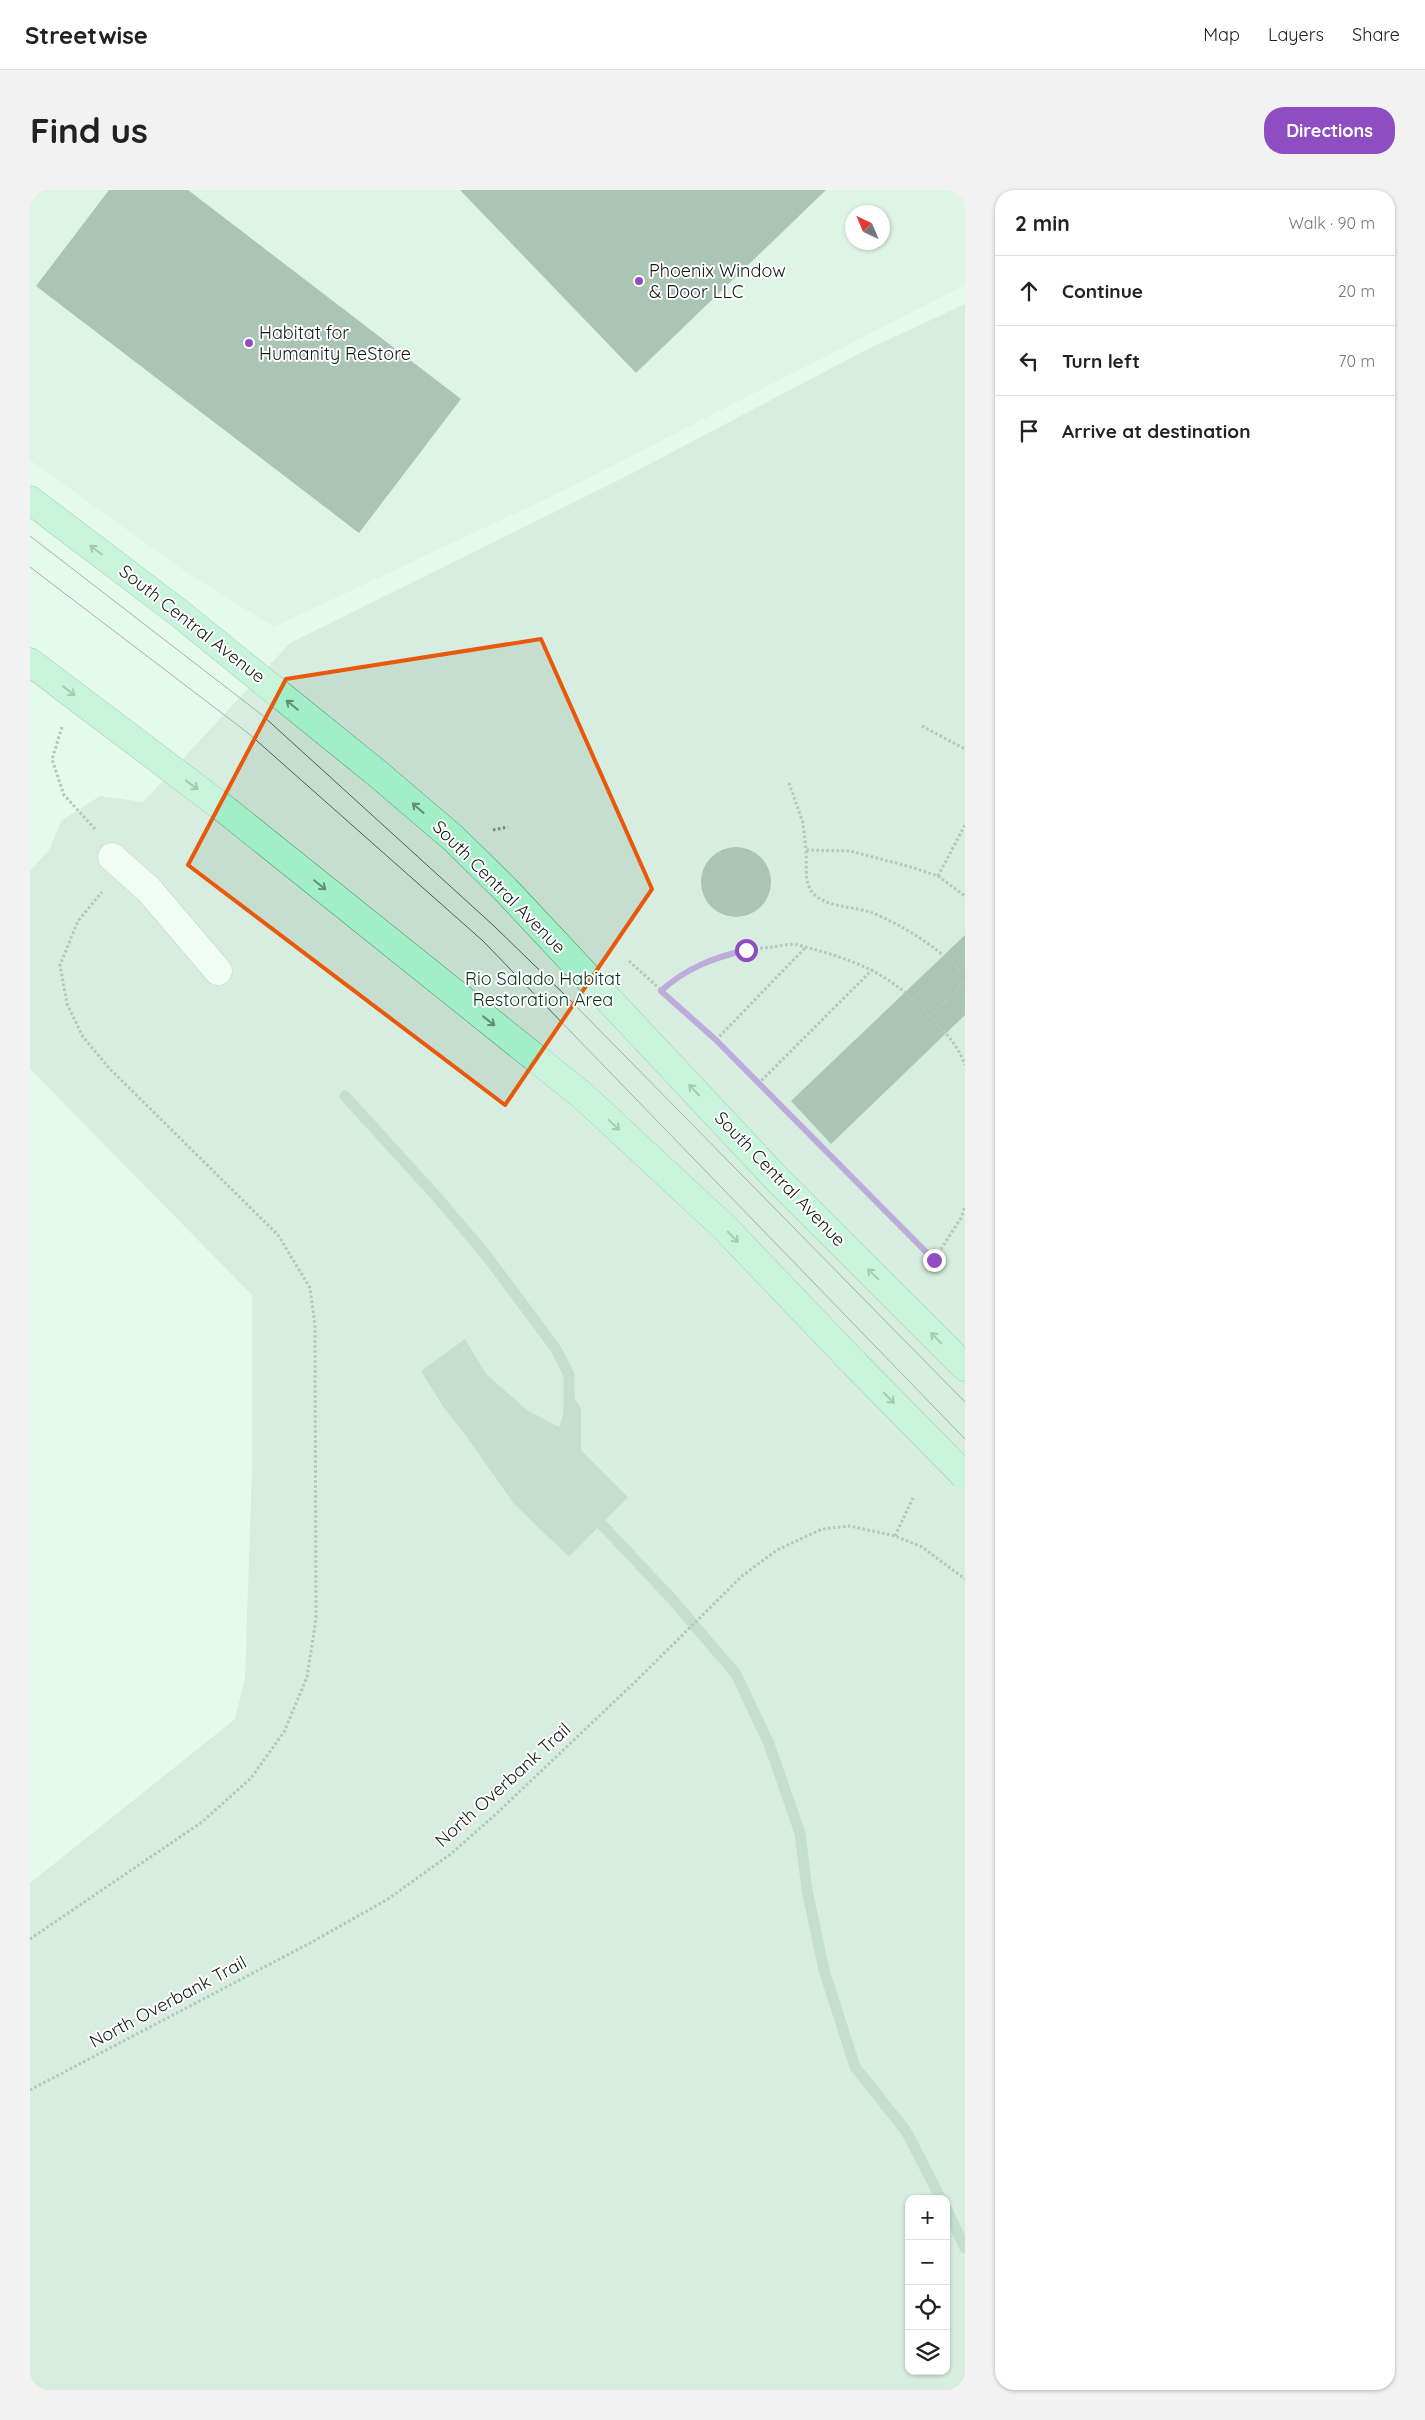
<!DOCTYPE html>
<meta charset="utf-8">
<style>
body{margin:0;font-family:Quicksand,sans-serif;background:#f2f2f2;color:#222}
.controls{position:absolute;right:15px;bottom:15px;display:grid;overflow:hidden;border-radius:10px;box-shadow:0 1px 4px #0004}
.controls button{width:45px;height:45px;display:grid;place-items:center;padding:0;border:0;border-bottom:1px solid #e0e0e0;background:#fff;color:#222;font:25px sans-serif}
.compass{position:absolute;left:815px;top:15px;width:45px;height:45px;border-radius:50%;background:#fff;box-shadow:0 1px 4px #0004;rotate:316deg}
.stop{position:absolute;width:15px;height:15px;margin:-11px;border:4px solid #8f4dc2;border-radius:50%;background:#fff}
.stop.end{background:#8f4dc2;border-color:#fff;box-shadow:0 1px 5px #0008}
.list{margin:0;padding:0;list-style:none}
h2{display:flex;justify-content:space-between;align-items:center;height:65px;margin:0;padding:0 20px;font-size:21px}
h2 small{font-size:16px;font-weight:400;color:#767676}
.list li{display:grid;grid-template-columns:32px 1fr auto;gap:15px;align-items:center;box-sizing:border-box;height:70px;padding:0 20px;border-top:1px solid #e0e0e0}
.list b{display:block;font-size:19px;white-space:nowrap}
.list em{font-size:16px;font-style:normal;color:#767676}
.icon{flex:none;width:28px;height:28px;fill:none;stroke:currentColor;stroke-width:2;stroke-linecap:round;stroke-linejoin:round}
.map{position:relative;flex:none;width:935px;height:2200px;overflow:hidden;border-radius:20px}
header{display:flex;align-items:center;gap:30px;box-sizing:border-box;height:70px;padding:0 25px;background:#fff;border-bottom:1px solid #e0e0e0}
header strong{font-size:24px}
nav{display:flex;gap:28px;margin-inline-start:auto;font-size:18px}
.intro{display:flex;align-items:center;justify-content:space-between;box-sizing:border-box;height:120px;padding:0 30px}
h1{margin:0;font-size:35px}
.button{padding:12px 22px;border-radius:20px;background:#8f4dc2;color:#fff;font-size:18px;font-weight:700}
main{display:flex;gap:30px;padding:0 30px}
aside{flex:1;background:#fff;border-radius:20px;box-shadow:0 1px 4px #0004}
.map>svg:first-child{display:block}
.built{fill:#d4f0de;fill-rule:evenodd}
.green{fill:#c6decf;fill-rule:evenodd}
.water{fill:#9dbfaa}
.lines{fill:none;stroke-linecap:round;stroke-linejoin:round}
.stream{stroke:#9dbfaa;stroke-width:11}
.building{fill:#658672}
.minor-casing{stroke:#9baea2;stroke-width:29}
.major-casing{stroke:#479c6f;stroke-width:29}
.path{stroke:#7a887f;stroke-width:3;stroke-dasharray:2.5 2.5;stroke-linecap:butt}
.minor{stroke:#fff;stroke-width:28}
.major{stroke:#a2eec6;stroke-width:28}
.tram{stroke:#525d56;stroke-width:1}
.major-bridge-casing{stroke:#479c6f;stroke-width:29;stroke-linecap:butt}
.major-bridge{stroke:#a2eec6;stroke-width:28}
.oneway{stroke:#618e76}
.route{stroke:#8f4dc2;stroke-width:6}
.marked{fill:none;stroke:#e8590c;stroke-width:4;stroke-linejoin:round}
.poi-dot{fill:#8f4dc2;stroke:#fff;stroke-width:2}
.labels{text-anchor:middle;stroke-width:4;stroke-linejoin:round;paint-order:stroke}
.poi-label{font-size:18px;fill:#121915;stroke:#fff;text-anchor:start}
.street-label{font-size:18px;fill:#121915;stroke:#fff}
.park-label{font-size:18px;fill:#06331e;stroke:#fff}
</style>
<header>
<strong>Streetwise</strong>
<nav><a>Map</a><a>Layers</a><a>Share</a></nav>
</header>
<div class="intro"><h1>Find us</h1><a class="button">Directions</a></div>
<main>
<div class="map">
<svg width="935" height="2200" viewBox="0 0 935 2200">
<rect width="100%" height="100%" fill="#e5f9ec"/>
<path class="built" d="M0 0H935V95L537 299 244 437 160 385 0 270ZM822 22H852V52H822Z"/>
<path class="green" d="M935 114V2200H0V1693L205 1529 215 1488 222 1280V1105L0 879V681L19 660 31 631 70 606 113 612 260 453 593 288 836 160ZM879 2009H916V2181H879Z"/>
<polygon class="water" points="435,1149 456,1184 497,1220 529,1237 541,1203 551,1218 551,1260 598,1307 539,1367 484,1314 434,1243 414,1218 391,1181"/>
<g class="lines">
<g class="stream">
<polyline points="315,906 406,1006 456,1065 526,1159 539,1185 539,1225"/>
<polyline points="561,1323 641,1408 706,1484 739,1554 770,1643 777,1700 794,1780 825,1877 876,1941 911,2009"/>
<polyline points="916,2018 935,2058"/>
</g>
</g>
<g class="building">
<polygon points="79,0 158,0 431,209 329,343 6,96"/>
<polygon points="430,0 796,0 606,183"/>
<circle cx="706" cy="692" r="35"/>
<polygon points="935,745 935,825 801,954 761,911"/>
</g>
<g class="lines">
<g class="minor-casing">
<polyline id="minor" points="82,667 119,700 188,781"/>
</g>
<g class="major-casing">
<g id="major">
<polyline points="0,310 149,423 348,584 423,648 475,699 745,987 935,1177"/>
<polyline points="0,472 197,621 553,906 695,1038 824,1173"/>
</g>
</g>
<g class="path">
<polyline points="892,536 935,559"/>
<polyline points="32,537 22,569 34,605 66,640"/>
<polyline points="759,593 773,633 776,660 820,661 881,677 908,686 935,706"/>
<polyline points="463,640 478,637"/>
<path d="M776 661C777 673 774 692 782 702 795 718 824 716 843 723 878 738 908 758 935 785"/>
<polyline points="908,686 935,635"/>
<polyline points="599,771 686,850 904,1070 931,1028 935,1017"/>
<path d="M631 801C662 772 700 761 742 757 750 756 761 753 768 755 825 770 859 782 900 826 914 841 928 855 935 875"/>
<polyline points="900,826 935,791"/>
<polyline points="686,850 775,758"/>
<polyline points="728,894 843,779"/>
<polyline points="865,1346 883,1308"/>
<polyline points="0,1749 172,1632 221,1588 254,1542 277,1487 286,1429 285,1135 280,1098 248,1045 80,879 53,847 37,814 30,775 48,731 72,702"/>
<polyline points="0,1900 282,1752 358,1709 422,1663 467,1623 606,1491 712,1386 747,1360 792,1339 820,1336 865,1346 892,1357 935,1389"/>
</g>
<use href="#minor" class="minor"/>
<use href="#major" class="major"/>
<g class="tram">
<polyline points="0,346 232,525 464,736 537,807 935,1212"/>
<polyline points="0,377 218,543 453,751 935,1249"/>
</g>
<g class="major-bridge-casing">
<polyline id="major-bridge" points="824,1173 935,1286"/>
</g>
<use href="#major-bridge" class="major-bridge"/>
</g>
<defs><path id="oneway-shaft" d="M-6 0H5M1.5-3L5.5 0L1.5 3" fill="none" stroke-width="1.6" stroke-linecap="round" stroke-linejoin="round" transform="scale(1.25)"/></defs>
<g class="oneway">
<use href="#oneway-shaft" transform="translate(66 360) rotate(-143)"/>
<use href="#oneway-shaft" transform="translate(39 501) rotate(38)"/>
<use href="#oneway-shaft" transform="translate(262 515) rotate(-141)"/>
<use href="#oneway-shaft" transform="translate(162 595) rotate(36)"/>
<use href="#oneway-shaft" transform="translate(388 618) rotate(-139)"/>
<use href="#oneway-shaft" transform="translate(290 695) rotate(39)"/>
<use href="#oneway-shaft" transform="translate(459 831) rotate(38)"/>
<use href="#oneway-shaft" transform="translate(664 900) rotate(-133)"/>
<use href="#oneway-shaft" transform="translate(584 935) rotate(43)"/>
<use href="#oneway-shaft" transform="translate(703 1047) rotate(46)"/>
<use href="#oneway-shaft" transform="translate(843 1084) rotate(-135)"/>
<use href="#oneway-shaft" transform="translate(906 1148) rotate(-134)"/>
<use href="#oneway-shaft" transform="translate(859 1208) rotate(46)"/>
</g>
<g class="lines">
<path class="route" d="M716 760C683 768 656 778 631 801L686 850 904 1070"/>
</g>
<path d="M0 0H935V2200H0ZM511 449 622 699 475 915 158 675 256 489Z" fill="#e5f9ec" fill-opacity=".55" fill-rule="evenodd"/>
<path class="marked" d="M511 449 622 699 475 915 158 675 256 489Z"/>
<g class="poi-dot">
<circle cx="609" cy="91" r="5"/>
<circle cx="219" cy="153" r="5"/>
</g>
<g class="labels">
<g class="poi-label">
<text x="619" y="87">Phoenix Window<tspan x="619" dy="21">&amp; Door LLC</tspan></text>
<text x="229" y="149">Habitat for<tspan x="229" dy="21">Humanity ReStore</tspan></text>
</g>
<g class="street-label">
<text transform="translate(162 434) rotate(38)" y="6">South Central Avenue</text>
<text transform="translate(469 697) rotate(45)" y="6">South Central Avenue</text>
<text transform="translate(750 989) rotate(46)" y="6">South Central Avenue</text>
<text transform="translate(473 1595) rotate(-42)" y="6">North Overbank Trail</text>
<text transform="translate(138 1812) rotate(-28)" y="6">North Overbank Trail</text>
</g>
<g class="park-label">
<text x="513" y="795">Rio Salado Habitat<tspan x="513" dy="21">Restoration Area</tspan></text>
</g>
</g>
</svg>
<div class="controls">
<button>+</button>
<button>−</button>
<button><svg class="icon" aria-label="locate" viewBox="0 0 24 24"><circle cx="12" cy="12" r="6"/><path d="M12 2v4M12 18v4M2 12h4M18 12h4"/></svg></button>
<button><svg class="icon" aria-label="layers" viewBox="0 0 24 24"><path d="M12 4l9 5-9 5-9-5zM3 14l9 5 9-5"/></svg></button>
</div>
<svg class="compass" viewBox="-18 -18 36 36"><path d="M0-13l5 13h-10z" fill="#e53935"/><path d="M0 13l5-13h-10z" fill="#767676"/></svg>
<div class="stop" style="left:716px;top:760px"></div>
<div class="stop end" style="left:904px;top:1070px"></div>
</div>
<aside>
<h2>2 min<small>Walk · 90 m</small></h2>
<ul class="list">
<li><svg class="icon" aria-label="ahead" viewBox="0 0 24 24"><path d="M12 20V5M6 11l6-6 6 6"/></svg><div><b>Continue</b></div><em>20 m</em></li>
<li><svg class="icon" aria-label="left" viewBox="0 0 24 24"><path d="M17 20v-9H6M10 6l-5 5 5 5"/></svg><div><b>Turn left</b></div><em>70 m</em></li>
<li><svg class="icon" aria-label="arrive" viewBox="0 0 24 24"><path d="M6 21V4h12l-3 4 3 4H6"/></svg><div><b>Arrive at destination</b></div></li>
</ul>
</aside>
</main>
